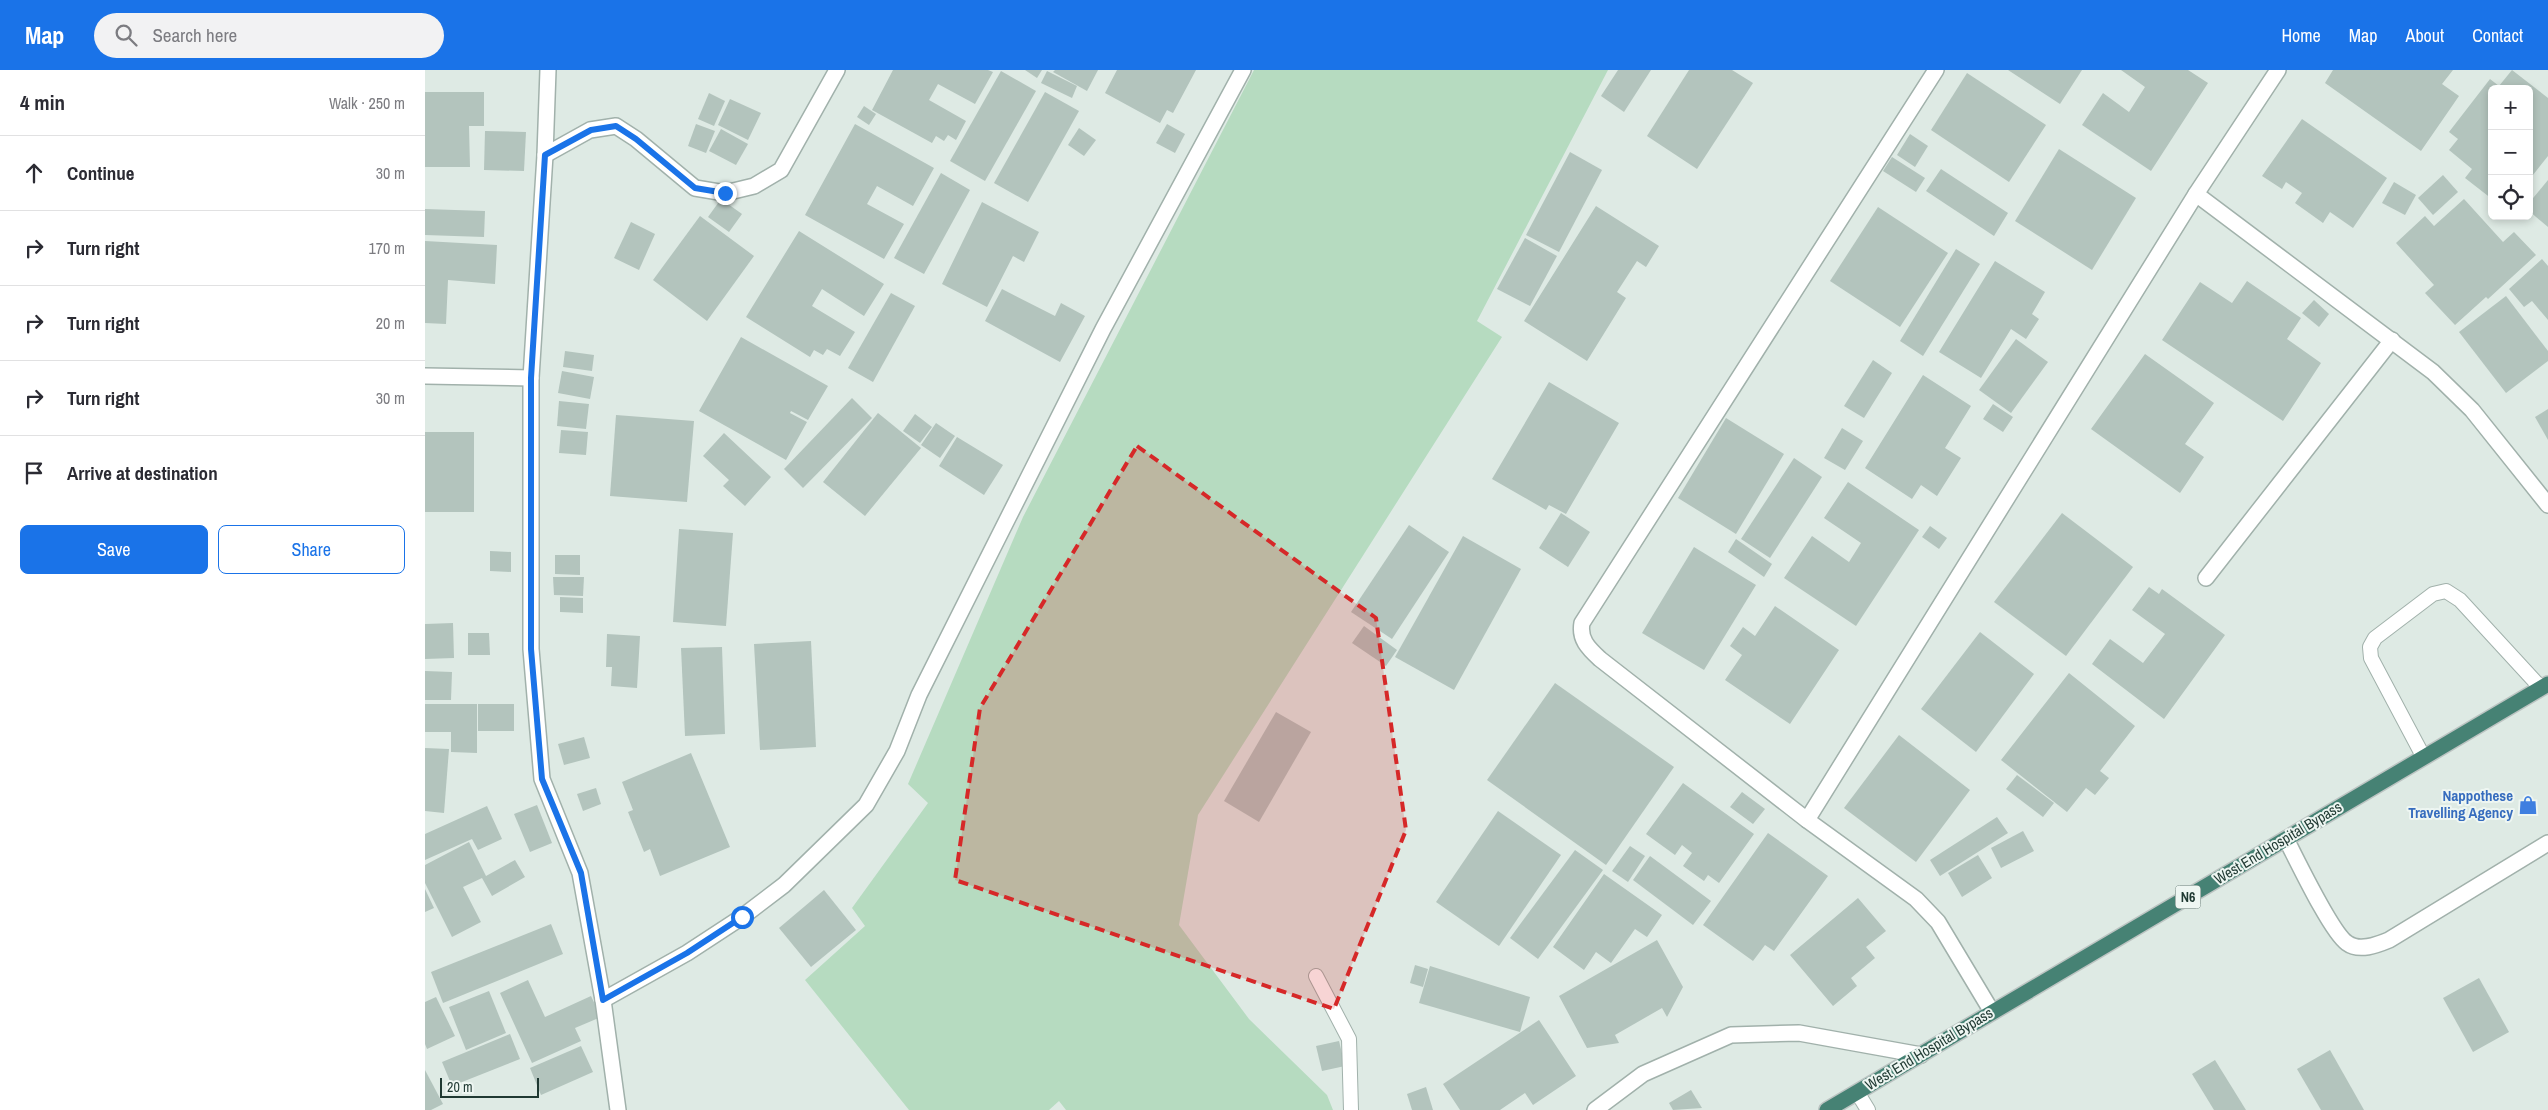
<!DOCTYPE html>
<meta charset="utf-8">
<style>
body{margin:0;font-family:"Archivo Narrow",sans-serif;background:#f2f2f3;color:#2b2b33}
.controls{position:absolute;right:15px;top:15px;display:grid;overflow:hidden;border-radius:8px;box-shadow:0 2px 8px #0003}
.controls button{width:45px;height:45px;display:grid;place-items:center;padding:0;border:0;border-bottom:1px solid #e1e1e2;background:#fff;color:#2b2b33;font:25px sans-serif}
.scale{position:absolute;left:15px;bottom:12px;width:99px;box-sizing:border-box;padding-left:5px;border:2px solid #1f3932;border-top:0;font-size:14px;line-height:18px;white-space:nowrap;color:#1f3932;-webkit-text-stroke:4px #eef6f2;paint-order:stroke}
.stop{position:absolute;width:15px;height:15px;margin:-11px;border:4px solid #1a73e8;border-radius:50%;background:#fff}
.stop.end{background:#1a73e8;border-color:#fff;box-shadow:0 1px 5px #0008}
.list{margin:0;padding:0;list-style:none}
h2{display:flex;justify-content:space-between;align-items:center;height:65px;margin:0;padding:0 20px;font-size:21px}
h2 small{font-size:16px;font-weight:400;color:#7c7c81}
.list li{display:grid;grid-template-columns:32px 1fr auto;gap:15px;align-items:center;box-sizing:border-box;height:75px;padding:0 20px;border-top:1px solid #e1e1e2}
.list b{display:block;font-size:19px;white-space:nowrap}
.list em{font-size:16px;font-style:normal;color:#7c7c81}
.actions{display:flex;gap:10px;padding:15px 20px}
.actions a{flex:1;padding:11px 0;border:1px solid #1a73e8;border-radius:8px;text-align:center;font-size:18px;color:#1a73e8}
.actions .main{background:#1a73e8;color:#fff}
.icon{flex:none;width:28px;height:28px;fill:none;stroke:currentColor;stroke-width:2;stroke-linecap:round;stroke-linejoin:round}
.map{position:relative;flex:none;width:2123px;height:1040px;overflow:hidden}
header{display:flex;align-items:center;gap:30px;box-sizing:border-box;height:70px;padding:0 25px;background:#1a73e8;color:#fff}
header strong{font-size:24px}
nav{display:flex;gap:28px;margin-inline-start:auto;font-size:18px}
.search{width:350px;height:45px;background:#f2f2f3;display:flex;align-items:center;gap:12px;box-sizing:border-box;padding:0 18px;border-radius:28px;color:#7c7c81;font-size:19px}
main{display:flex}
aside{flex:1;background:#fff}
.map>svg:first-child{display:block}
.green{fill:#b6dbc0}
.building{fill:#b3c4bd}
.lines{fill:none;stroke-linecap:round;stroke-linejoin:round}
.service-casing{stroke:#a1b1ab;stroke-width:16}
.minor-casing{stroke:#a1b1ab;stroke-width:18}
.trunk-casing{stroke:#bcc4c2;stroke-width:18}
.service{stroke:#fff;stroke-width:14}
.minor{stroke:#fff;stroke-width:15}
.trunk{stroke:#468274;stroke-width:15}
.route{stroke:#1a73e8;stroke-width:6}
.marked{fill:#d62828;fill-opacity:0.2;stroke:#d62828;stroke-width:4;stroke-dasharray:10 6;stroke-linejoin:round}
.labels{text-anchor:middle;stroke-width:4;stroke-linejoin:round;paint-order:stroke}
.shield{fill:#eef6f2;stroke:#5d726c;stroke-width:1}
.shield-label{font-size:14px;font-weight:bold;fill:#1f3932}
.shop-label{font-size:15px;font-weight:bold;fill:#366cbe;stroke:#eef6f2;text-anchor:end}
.street-label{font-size:15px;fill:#1f3932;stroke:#eef6f2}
</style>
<header>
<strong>Map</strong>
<div class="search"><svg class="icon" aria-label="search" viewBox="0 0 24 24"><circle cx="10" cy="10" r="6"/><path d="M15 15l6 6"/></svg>Search here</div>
<nav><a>Home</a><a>Map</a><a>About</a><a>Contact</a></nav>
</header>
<main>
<aside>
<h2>4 min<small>Walk · 250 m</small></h2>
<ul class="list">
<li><svg class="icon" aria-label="ahead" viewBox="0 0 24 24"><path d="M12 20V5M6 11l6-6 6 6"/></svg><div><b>Continue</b></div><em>30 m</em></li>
<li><svg class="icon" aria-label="right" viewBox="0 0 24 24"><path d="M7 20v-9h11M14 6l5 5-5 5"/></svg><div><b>Turn right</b></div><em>170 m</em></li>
<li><svg class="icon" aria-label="right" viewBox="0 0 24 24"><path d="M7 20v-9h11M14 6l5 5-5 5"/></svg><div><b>Turn right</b></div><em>20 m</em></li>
<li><svg class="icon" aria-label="right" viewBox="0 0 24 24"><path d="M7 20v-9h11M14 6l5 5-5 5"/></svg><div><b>Turn right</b></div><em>30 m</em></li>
<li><svg class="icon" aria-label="arrive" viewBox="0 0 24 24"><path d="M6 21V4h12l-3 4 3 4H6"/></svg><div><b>Arrive at destination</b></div></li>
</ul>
<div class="actions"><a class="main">Save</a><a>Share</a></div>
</aside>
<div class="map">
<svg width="2123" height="1040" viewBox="0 0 2123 1040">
<rect width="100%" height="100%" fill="#deeae4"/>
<polygon class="green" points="829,0 1183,0 1052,251 1077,267 773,745 754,855 824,949 902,1025 908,1040 641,1040 634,1031 624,1040 484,1040 380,910 440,856 427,838 503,733 483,714 598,447"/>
<g class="building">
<polygon points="468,0 563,0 568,2 550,34 513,14 504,30 541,51 531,70 523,65 519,71 511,66 507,73 447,40"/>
<polygon points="600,0 617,0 612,8"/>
<polygon points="630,0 673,0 662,21 628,2"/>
<polygon points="692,0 771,0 748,43 742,40 735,53 680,23"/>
<polygon points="1193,0 1226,0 1199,42 1176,26"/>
<polygon points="1264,0 1307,0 1328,13 1272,99 1222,66"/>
<polygon points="1583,0 1657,0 1635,34"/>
<polygon points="1696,0 1763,0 1783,13 1726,101 1657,55 1678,23 1704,42 1720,17"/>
<polygon points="1908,0 2028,0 2017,14 2034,26 1996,81 1900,13"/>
<polygon points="2087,0 2123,28 2123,86 2104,110 2104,19 2067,19 2067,129 2040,108 2047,99 2024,80 2033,69 2024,62 2065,9 2074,16"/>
<polygon points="576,1 611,21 560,111 525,91"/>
<polygon points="622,1 652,16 647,28 616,13"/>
<polygon points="1542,3 1621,55 1584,112 1506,60"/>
<polygon points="0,22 59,22 59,56 44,56 45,97 0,97"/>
<polygon points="620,22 654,41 603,132 569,113"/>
<polygon points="284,23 300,31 289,56 273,49"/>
<polygon points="305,29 336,43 323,70 293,55"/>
<polygon points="439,36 451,44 444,55 432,47"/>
<polygon points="1877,49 1962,108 1928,158 1905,142 1898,153 1870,133 1877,123 1861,112 1857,119 1837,106"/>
<polygon points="271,54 290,61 281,83 263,76"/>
<polygon points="430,54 509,98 488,136 452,116 442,134 479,154 459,189 380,145"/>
<polygon points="742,54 760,64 750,83 731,73"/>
<polygon points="654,58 671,70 659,86 643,75"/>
<polygon points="296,59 323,74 311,95 284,81"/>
<polygon points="60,61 101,62 99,101 59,100"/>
<polygon points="1485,64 1503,76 1490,97 1472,85"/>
<polygon points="1634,79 1711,128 1667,200 1590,151"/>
<polygon points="1145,82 1177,100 1134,182 1101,165"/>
<polygon points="1467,87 1500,108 1491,122 1458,101"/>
<polygon points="1516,99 1583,143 1569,166 1501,121"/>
<polygon points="516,103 545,120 499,204 469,188"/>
<polygon points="2018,105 2033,122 2008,145 1993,128"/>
<polygon points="2123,110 2123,157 2104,141 2104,133"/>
<polygon points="1969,112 1991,125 1980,145 1957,133"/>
<polygon points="296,129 317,144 304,162 283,147"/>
<polygon points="2039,129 2078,172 2089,162 2111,185 2063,229 2061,227 2030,255 2000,223 2009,215 1971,173 2000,146 2009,156"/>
<polygon points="557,132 614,162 599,192 588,186 562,237 517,214"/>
<polygon points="1171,136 1234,176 1221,197 1212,191 1192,222 1201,228 1162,291 1099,251"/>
<polygon points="1453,137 1523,183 1475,257 1405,211"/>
<polygon points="0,139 60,141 59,167 0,165"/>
<polygon points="275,146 329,186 282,251 228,210"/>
<polygon points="206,152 230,164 214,200 189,188"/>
<polygon points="374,161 459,214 439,246 397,219 387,236 430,262 415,286 402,279 398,285 389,280 385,287 321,247"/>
<polygon points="1100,168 1132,186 1105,236 1072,219"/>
<polygon points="0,171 72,175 70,214 23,210 21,254 0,253"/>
<polygon points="1531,179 1555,194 1498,286 1475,271"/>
<polygon points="2117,189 2123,196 2123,250 2107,231 2099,237 2084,219"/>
<polygon points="1570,191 1620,222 1607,244 1614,249 1601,269 1586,259 1556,308 1514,282"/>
<polygon points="1822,211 1876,248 1862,269 1896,293 1858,351 1737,270 1775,212 1807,233"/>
<polygon points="577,219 630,246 636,233 660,246 635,292 560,251"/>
<polygon points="466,223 490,236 448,312 423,298"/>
<polygon points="2081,226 2123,281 2123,291 2081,323 2034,262"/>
<polygon points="1889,230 1904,244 1894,257 1877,243"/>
<polygon points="316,267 403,316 383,350 366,341 365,343 382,352 361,390 274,341"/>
<polygon points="1591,269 1623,292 1586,343 1554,320"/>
<polygon points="140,281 169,285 167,301 138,297"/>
<polygon points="1720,284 1789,333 1760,374 1779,387 1755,423 1666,359"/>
<polygon points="1448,290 1467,303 1439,348 1419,336"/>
<polygon points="137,301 169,307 165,329 133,323"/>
<polygon points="1498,305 1546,336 1520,378 1536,388 1512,426 1496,415 1487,429 1440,398"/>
<polygon points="1124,312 1194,353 1141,444 1124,435 1121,440 1067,409"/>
<polygon points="427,328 447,348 378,418 359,399"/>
<polygon points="134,331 164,334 161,359 132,356"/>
<polygon points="1568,334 1588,347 1578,362 1558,349"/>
<polygon points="2123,339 2123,370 2110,347"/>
<polygon points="453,343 496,378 440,446 398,412"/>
<polygon points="490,344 507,357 495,373 478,361"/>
<polygon points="191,345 269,351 262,432 185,426"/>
<polygon points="1301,348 1359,384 1311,464 1253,428"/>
<polygon points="511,353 530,366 515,388 496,375"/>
<polygon points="1417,358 1438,371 1420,400 1399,388"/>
<polygon points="136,360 163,362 161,385 134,383"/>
<rect x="0" y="362" width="49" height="80"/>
<polygon points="299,363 346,407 320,436 298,416 304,410 278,386"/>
<polygon points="532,367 578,395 559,425 514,396"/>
<polygon points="1369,388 1397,407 1345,488 1316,469"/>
<polygon points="1423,412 1494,460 1431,556 1359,508 1387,466 1424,492 1436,473 1399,448"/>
<polygon points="1136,443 1165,462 1143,497 1114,478"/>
<polygon points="1637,443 1708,497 1641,586 1569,532"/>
<polygon points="984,455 1024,482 967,569 926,542"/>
<polygon points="1505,456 1522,468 1514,479 1497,467"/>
<polygon points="254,459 308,463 301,556 248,552"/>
<polygon points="1038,466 1096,499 1029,620 970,587"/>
<polygon points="1311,469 1347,494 1339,507 1303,482"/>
<polygon points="1269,477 1331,515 1279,600 1217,563"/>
<polygon points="65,481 86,482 86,502 65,501"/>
<polygon points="130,485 155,485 155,505 130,504"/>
<polygon points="128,507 159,507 158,526 129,525"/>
<polygon points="1724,517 1734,524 1737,519 1800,565 1739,649 1667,594 1685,569 1718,593 1740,564 1707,540"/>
<polygon points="135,527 158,528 158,543 135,542"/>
<polygon points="1350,536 1414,580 1365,654 1300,610 1317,585 1305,576 1318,557 1330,566"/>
<polygon points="28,553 29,588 0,589 0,554"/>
<polygon points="939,556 972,580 961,596 927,573"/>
<polygon points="1555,562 1609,604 1551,682 1496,639"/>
<polygon points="43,563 64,563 65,585 43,585"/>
<polygon points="182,564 215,566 212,618 186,616 187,597 181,597"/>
<polygon points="386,571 391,677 335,680 329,574"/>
<polygon points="297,577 300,664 260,666 256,578"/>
<polygon points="0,601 27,602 26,630 0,630"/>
<polygon points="1644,603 1710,656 1675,701 1684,708 1670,725 1661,718 1642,742 1576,690"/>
<polygon points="1130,613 1249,697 1181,795 1062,710"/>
<polygon points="0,634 52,634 52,683 26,682 26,662 0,662"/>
<rect x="53" y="634" width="36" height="27"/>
<polygon points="851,642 886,662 834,752 799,731"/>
<polygon points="1474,665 1545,720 1491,792 1419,738"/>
<polygon points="159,667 165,688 139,695 133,674"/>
<polygon points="0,678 24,679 19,743 0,741"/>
<polygon points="266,683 305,777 235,806 225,779 219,782 203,742 208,740 197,712"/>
<polygon points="1592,705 1629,733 1618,747 1581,719"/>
<polygon points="1258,713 1329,764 1294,813 1283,805 1279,811 1258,796 1267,783 1257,775 1250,785 1221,764"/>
<polygon points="171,718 176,734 158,741 152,724"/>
<polygon points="1317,722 1340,739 1328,754 1305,737"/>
<polygon points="112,735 127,773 105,782 89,744"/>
<polygon points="62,736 77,769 53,780 47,769 0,790 0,764"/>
<polygon points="1073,741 1136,785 1074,876 1011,832"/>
<polygon points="1572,747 1583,763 1515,806 1505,790"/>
<polygon points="1598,761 1609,781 1576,798 1566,778"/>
<polygon points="1343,763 1403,806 1349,881 1340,875 1328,891 1278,855"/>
<polygon points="44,772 61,806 90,790 100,807 67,826 57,808 38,817 56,852 27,867 0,813 0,795"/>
<polygon points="1205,776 1220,786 1203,812 1187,801"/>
<polygon points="1150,780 1178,800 1113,889 1085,868"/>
<polygon points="1553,785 1567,808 1537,827 1523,803"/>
<polygon points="1225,786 1286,831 1268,855 1208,810"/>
<polygon points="1179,804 1237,845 1222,867 1210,859 1186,893 1171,882 1159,900 1128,877"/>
<polygon points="0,819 9,838 0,842"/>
<polygon points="399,820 431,860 386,897 354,858"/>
<polygon points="1433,828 1461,861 1441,877 1450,888 1426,908 1432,916 1408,936 1365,885"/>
<polygon points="126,854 138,884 18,933 6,902"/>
<polygon points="1232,870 1258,917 1242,947 1237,938 1190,965 1194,973 1162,978 1134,926"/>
<polygon points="990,895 1003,899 998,917 985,913"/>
<polygon points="1005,896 1105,927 1095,962 994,933"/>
<polygon points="2054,908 2084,962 2048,982 2018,928"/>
<polygon points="103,910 120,947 166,926 176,947 150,958 156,971 107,993 75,923"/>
<polygon points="64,921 81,963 41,980 24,937"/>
<polygon points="11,927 30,966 2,979 0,974 0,932"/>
<polygon points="1114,950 1151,1006 1108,1035 1100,1023 1075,1040 1035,1040 1018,1014"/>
<polygon points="85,964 95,989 27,1016 17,992"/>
<polygon points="914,971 920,996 897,1001 891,976"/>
<polygon points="156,976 168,1002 116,1025 105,998"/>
<polygon points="1905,980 1939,1040 1896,1040 1872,999"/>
<polygon points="1790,990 1821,1040 1789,1040 1767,1004"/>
<polygon points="0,1000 18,1034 6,1040 0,1040"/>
<polygon points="1001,1017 1008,1040 987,1040 982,1024"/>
<polygon points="1266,1020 1277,1038 1248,1040 1244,1033"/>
</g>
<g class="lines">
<g class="service-casing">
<g id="service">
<polyline points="1998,686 1946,588 1945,577 1950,568 2008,524 2021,521 2035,530 2116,618"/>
<polyline points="891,906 924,969 926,1040"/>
<polyline points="1432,1022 1443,1040"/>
</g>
</g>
<g class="minor-casing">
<g id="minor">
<polyline points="123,0 120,85 106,308 106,579 117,709 155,803 178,930 193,1040"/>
<path d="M1511 0 1157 553C1154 569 1163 578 1175 589L1382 750 1491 829 1513 852 1567 942"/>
<polyline points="120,85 165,60 191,56 211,69 270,118 300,123 329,116 356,100 412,0"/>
<polyline points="1771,124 2008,302 2047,340 2123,435"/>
<polyline points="0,306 106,308"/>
<polyline points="1781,508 1967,270"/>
<polyline points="1382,750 1771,124 1853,0"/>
<path d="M1861 769C1872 790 1906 862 1922 873 1934 882 1952 875 1964 870L2123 773"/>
<polyline points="178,930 262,883 317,847 359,815 441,735 472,681 494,625 678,259 818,0"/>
<polyline points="1170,1040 1218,1004 1306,965 1374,963 1496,985"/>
</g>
</g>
<g class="trunk-casing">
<polyline id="trunk" points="1402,1040 2123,614"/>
</g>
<use href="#service" class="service"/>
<use href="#minor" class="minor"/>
<use href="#trunk" class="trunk"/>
</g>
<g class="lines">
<polyline class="route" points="300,123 270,118 211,69 191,56 166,60 120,85 106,308 106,579 117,709 156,803 178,930 262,883 317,847"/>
</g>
<path class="marked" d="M712 376 951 548 981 760 909 939 530 810 555 638Z"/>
<defs>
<g id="shop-bare" transform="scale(1.5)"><path d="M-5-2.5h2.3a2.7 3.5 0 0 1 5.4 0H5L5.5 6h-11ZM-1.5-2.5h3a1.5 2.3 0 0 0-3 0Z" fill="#3f7fe0" stroke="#eef6f2" stroke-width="2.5" paint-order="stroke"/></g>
</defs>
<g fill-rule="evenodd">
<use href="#shop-bare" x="2103" y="735"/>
</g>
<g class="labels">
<rect class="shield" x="1750.5" y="815.5" width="25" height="23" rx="4"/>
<g class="shield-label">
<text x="1763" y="832">N6</text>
</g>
<g class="shop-label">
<text x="2088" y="731">Nappothese<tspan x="2088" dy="17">Travelling Agency</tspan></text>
</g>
<g class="street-label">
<text transform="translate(1853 773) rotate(-31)" y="5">West End Hospital Bypass</text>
<text transform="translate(1504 979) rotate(-31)" y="5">West End Hospital Bypass</text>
</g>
</g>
</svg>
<div class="controls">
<button>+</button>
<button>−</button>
<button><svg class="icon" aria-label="locate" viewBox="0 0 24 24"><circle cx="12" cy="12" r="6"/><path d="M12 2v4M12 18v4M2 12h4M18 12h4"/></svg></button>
</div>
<div class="scale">20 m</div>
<div class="stop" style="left:317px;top:847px"></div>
<div class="stop end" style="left:300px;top:123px"></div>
</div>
</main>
